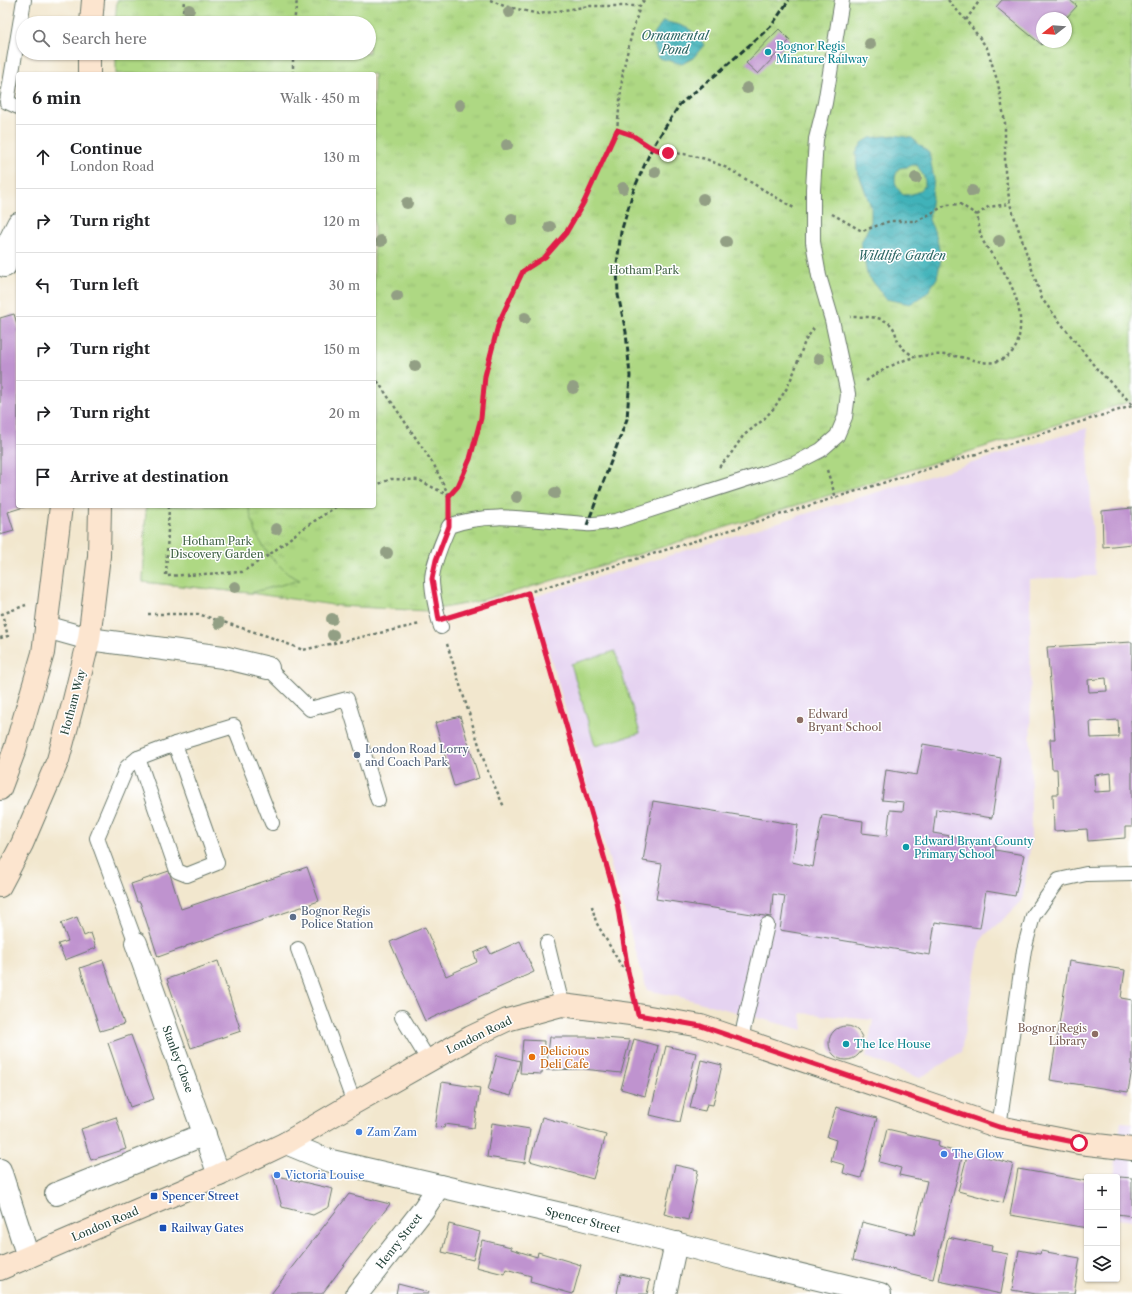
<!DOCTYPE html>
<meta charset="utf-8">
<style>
body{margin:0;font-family:"Libre Caslon Text",serif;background:#f2f2f2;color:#202124}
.controls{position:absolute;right:12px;bottom:12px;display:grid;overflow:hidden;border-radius:4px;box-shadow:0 1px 3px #0004}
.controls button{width:36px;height:36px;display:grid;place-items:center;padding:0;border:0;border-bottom:1px solid #e0e0e0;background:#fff;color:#202124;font:20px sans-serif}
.compass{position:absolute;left:1036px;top:12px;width:36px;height:36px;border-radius:50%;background:#fff;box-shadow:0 1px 3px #0004;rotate:253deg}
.stop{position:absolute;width:12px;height:12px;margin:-9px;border:3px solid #e11d48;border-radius:50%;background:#fff}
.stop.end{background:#e11d48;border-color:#fff;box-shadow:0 1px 4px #0008}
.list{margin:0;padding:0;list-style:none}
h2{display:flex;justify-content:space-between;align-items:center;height:52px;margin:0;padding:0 16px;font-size:17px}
h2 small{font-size:13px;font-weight:400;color:#757577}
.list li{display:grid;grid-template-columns:26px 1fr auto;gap:12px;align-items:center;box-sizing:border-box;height:64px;padding:0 16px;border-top:1px solid #e0e0e0}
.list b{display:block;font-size:15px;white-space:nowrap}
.list p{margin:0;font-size:13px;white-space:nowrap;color:#757577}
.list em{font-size:13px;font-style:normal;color:#757577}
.icon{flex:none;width:22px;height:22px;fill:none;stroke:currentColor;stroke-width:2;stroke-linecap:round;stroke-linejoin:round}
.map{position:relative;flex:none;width:1132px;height:1294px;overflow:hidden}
.search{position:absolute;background:#fff;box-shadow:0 1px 3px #0004;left:16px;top:16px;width:360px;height:44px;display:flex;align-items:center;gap:10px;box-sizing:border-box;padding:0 14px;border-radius:22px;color:#757577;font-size:15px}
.panel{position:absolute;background:#fff;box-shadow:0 1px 3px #0004;left:16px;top:72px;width:360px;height:436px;border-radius:4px}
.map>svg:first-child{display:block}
.built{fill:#e5d3f1}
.grass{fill:url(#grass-tufts);stroke:#668a5c;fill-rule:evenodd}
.garden{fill:#aed883;stroke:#668a5c}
.water{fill:url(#water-waves);stroke:#307876;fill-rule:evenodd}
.building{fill:#bf93cf;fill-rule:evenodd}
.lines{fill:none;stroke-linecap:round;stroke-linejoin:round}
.lane-casing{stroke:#69786a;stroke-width:16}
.street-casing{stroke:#69786a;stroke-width:24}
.secondary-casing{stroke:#69786a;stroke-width:24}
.path{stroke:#69786a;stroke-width:2.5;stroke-dasharray:3 3;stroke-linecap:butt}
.lane{stroke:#fff;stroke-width:14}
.street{stroke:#fff;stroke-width:22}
.secondary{stroke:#fce5cf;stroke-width:22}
.rail{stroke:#1f3d34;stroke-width:3;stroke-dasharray:6 3;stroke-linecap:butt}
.tree{fill:#929f84}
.route{stroke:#e11d48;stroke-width:5}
.culture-dot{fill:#0f9aa8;stroke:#fff;stroke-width:1.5}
.education-dot{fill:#8d6e63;stroke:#fff;stroke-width:1.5}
.service-dot{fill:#5c6f8a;stroke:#fff;stroke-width:1.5}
.food-dot{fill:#e8710a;stroke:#fff;stroke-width:1.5}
.shop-dot{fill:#3f7fe0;stroke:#fff;stroke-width:1.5}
.transit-dot{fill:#1a4fb4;stroke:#fff;stroke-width:1.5}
.labels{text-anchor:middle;stroke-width:3;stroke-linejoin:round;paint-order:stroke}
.culture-label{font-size:11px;fill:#0d838f;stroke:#fff;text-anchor:start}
.park-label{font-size:11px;fill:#436448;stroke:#fff}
.street-label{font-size:11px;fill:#1f3d34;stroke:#fff}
.education-label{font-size:11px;fill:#785e54;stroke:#fff;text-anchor:start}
.service-label{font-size:11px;fill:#4e5e75;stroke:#fff;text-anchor:start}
.food-label{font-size:11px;fill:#c56008;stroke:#fff;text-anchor:start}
.shop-label{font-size:11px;fill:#366cbe;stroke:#fff;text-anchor:start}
.transit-label{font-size:11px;fill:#164399;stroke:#fff;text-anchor:start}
.water-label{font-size:12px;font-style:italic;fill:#2b6663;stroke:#fff}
</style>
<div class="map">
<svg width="1132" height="1294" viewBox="0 0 1132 1294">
<defs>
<pattern id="grass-tufts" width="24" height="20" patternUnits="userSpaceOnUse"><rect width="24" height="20" fill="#aed883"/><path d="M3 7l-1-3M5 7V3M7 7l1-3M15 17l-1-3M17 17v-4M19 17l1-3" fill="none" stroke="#95ba72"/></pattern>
<pattern id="water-waves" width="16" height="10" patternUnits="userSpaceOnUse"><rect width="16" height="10" fill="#41b2b9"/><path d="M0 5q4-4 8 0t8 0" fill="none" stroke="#369297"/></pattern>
</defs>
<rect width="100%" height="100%" fill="#fff"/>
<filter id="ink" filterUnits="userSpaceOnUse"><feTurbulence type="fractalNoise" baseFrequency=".025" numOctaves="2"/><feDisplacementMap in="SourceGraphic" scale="8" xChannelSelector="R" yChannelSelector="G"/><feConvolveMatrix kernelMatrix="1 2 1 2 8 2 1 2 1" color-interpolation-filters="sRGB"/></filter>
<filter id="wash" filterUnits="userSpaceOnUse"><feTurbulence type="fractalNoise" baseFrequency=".012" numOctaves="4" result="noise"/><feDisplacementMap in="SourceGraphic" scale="16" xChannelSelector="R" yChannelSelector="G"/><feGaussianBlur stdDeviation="0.9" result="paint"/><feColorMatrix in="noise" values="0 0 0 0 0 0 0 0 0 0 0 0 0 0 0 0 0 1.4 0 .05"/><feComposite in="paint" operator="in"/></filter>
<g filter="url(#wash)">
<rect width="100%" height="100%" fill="#f2e7ce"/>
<g class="built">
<polygon points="1087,428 1095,576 1030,579 1031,842 1022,901 1008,915 986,934 980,942 961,1052 920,1078 866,1057 873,1020 801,1013 803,1030 680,997 647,990 533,597"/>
<polygon points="1121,1122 1132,1123 1132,1221 1117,1219 1117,1177 1114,1177"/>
</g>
<path class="grass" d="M117 0H1132V401L643 553 524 589 475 602 427 611 340 606 250 593 143 582 146 506H374V74H116V53H369V23H115ZM1042 18H1066V42H1042Z"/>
<g class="garden">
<polygon points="146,506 248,506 257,536 269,555 288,574 300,580 250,593 143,582"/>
<polygon points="615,651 640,733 595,746 571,664"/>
</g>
<g class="water">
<path d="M663 21C683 26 692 26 704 45L693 58 682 64 659 58 651 38Z"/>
<path d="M894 135 912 138 929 153 934 179 929 220 936 235 941 259 937 278 927 293 910 304 886 299 867 274 861 243 871 222V207L857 169 856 153 862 143 870 138ZM911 165H917C922 174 931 184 919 191 914 194 909 195 903 195 895 186 892 180 899 168L907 167Z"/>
</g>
<g id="blocks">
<g class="building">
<polygon points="1002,0 1070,0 1077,6 1066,18 1042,18 1042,42 1045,42 1042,45 996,7"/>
<polygon points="779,29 790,40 758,74 746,63"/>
<polygon points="14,314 18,327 18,453 16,453 18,459 18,506 27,506 8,512 14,531 0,535 0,318"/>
<polygon points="1132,508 1132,544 1103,547 1102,511"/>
<path d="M1132 642V720H1131L1132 737V827H1125V838L1088 841 1087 829 1054 831 1053 794H1058L1057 769H1052L1050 739H1055L1047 647ZM1106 678 1107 691 1089 692 1088 680ZM1118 720 1119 737 1091 738 1090 722ZM1111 773 1112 791 1095 792 1094 775Z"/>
<polygon points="460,716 479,778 454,786 435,723"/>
<polygon points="923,744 1001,758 992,818 936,809 933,833 996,844 995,850 1024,855 1015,896 986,891 980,928 935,922 930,955 780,930 785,896 773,894 771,917 656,899 662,864 643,861 653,801 798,825 792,862 813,867 822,815 863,821 862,833 887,836 890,810 903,811 904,802 882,800 886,770 917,775"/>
<polygon points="307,867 319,901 186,946 186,947 158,957 140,902 137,902 131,884 169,871 181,909"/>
<polygon points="77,917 84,936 91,933 96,948 65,960 58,944 68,941 61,923"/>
<polygon points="425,927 446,976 477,962 474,953 487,947 491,954 520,941 534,972 425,1021 390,942"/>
<polygon points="103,960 124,1024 100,1031 80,968"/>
<polygon points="218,961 241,1031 191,1048 167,979"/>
<polygon points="1069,961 1125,970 1121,998 1132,1000 1132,1069 1128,1092 1050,1080"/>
<circle cx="846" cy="1043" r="17"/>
<polygon points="131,1035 154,1099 130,1107 108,1043"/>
<polygon points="550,1037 590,1037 630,1040 621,1073 583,1069 546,1070"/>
<polygon points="634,1039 658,1046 645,1096 621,1089"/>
<polygon points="523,1040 544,1041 542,1074 520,1073"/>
<polygon points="666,1046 696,1053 680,1122 650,1115"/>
<polygon points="497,1055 520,1061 511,1096 488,1090"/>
<polygon points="701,1060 722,1065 713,1105 707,1104 705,1111 690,1108"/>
<polygon points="442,1082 480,1088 474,1128 445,1124 444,1128 435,1127"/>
<polygon points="836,1107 877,1118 861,1178 843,1173 845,1165 831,1161 836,1140 827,1137"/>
<polygon points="116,1117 126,1149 91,1160 81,1129"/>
<polygon points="542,1117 606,1135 593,1179 530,1161"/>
<polygon points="492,1123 530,1129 525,1163 487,1157"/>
<polygon points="887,1129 939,1141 938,1147 963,1153 933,1279 853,1260 862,1222 914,1235 927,1181 899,1175 901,1168 879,1162"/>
<polygon points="968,1152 1013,1164 1003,1203 958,1191"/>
<polygon points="675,1165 698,1170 688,1220 664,1214"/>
<polygon points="1018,1169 1087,1181 1087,1228 1010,1215"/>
<polygon points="273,1175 333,1189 329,1207 313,1215 282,1207"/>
<polygon points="1120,1177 1132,1178 1132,1216 1117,1214 1117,1191"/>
<polygon points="349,1194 390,1204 322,1294 271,1294"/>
<polygon points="449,1224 480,1232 473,1260 442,1252"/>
<polygon points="948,1237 992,1246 991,1251 1008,1254 1001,1294 939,1281"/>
<polygon points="482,1240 511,1247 511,1249 537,1257 538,1252 581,1265 573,1294 530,1282 531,1276 506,1269 504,1274 476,1267"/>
<polygon points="1019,1250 1040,1254 1041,1251 1080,1258 1074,1294 1035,1294 1012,1290"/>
<polygon points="621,1274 650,1280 647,1294 617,1294"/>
<polygon points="398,1284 429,1292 428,1294 396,1294"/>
</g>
</g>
</g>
<g filter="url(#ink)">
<use href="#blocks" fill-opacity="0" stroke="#69786a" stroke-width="1"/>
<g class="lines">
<g class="lane-casing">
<g id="lane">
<polyline points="18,107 7,102 24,0"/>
<path d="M441 627C437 615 432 592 432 580 432 565 443 540 449 526 493 509 540 522 586 524 596 525 606 522 616 521L794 464 821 450 837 436 845 417 848 394 832 320 819 276 813 242V189L816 139 825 103 842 0"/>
<polyline points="268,668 310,709 347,699 378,800"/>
<polyline points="138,758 177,871 187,875 217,863 175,744"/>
<polyline points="136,943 97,838 127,767 138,758 175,744 234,726 272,823"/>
<polyline points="547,943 562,1005"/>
<polyline points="298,949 354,1103"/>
<polyline points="402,1017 429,1061"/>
<polyline points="741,1039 767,925"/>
<polyline points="999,1127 1024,950 1033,916 1059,880 1086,874 1132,873"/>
</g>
</g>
<g class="street-casing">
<g id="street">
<polyline points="5,266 7,246 18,224"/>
<polyline points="46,627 89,639 223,657 268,668"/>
<polyline points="136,943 219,1175"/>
<polyline points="286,1143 327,1160 574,1217 752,1263 880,1294"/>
<polyline points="0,1170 28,1257"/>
<polyline points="56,1194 205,1134"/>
<polyline points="357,1294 423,1210 439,1186"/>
<polyline points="665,1294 676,1243"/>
</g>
</g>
<g class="secondary-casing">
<g id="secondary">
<polyline points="91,23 93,0"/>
<polyline points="89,74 89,53"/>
<polyline points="0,789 15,749 43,653 61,506"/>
<polyline points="0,886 22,844 58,760 73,704 89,639 99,556 100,506"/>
<polyline points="0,1269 219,1175 286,1143 354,1103 471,1037 507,1020 562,1005 638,1015 701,1026 999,1127 1079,1143 1132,1149"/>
</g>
</g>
<g class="path">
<polyline points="490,0 504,6 539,14 590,6 640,6"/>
<polyline points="948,0 970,25 987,48 998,83 1005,123 1005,172 1010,204 1042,299 1096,368 1132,404"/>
<polyline points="966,20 980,0"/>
<polyline points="123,22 128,23"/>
<polyline points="182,23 184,0"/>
<polyline points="294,23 297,0"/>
<polyline points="293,74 293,53"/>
<polyline points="617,130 631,135 652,148 669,153 684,154 706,159 727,168 794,208"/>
<path d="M832 214 862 231 890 221H917L946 205 960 204 977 215C979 223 979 232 982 239 988 251 997 260 1004 272 1017 294 1024 317 1018 341 1015 353 1004 360 994 362 983 364 971 359 961 357 945 354 931 354 915 357 910 354 904 350 900 345 896 339 896 330 891 325 881 315 863 317 850 317"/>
<polyline points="977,215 988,207 1010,204"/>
<polyline points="374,376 434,465 449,496 449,505"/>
<path d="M866 381C880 371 898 361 915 357"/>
<polyline points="719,467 730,455 743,436 763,420 774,408 787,388 794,372 805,341 814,328"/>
<polyline points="827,470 836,498"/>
<polyline points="374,486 391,479 419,480 449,496 458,486 470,459 481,417 485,376 499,322 523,271 545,257 566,233 584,202 617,130 623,70 632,33 640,6 644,0"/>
<polyline points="169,506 166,576 242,572 269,555 298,532 337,506"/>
<polyline points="528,593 617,902 628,971 633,991"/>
<polyline points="148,614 198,614 270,637 303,650 420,624"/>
<polyline points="458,614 1132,406"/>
<polyline points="0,638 8,636 2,614 26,605"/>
<polyline points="447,644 486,767 504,807"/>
<polyline points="592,906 596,922 622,967 628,971"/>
</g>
<use href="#lane" class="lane"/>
<use href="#street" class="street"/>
<use href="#secondary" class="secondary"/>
<polyline class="rail" points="587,525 627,419 630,376 626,332 618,295 617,264 621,232 634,189 652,148 680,104 718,73 772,25 789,0"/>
</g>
<g class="tree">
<circle cx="189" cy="10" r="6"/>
<circle cx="509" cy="12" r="6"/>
<circle cx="870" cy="44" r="6"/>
<circle cx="747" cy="88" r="6"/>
<circle cx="460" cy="105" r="6"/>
<circle cx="507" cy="145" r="6"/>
<circle cx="655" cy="172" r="6"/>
<circle cx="916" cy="178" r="6"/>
<circle cx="623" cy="188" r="6"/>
<circle cx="972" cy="191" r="6"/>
<circle cx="703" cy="199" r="6"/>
<circle cx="407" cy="203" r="6"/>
<circle cx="512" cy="219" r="6"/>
<circle cx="550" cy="227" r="6"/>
<circle cx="381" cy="241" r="6"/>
<circle cx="999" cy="241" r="6"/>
<circle cx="726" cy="242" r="6"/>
<circle cx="397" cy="296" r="6"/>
<circle cx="525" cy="318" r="6"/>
<circle cx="819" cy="359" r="6"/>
<circle cx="415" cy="366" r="6"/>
<circle cx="573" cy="388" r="6"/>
<circle cx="555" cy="493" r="6"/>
<circle cx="517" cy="497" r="6"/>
<circle cx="276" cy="529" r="6"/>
<circle cx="387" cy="553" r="6"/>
<circle cx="235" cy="587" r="6"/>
<circle cx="332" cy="619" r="6"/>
<circle cx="219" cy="623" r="6"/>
<circle cx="333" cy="635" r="6"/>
</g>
</g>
<g class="lines" filter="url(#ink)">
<polyline class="route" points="668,153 652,148 632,135 617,130 584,202 566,233 545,257 523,271 499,322 485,376 481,418 470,459 458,486 449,496 449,526 436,560 432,579 439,620 528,593 617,902 628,971 638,1015 701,1026 999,1127 1079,1143"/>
</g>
<g class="culture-dot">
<circle cx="768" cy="52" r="4"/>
<circle cx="906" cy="847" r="4"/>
<circle cx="846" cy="1044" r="4"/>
</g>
<g class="education-dot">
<circle cx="800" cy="720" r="4"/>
<circle cx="1095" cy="1034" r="4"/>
</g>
<g class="service-dot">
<circle cx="357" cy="755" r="4"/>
<circle cx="293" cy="917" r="4"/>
</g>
<circle class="food-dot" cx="532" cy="1057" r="4"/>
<g class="shop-dot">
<circle cx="359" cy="1132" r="4"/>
<circle cx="944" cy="1154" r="4"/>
<circle cx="277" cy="1175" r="4"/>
</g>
<g class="transit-dot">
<rect x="150" y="1192" width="8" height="8" rx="2"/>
<rect x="159" y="1224" width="8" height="8" rx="2"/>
</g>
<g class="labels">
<g class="culture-label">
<text x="776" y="50">Bognor Regis<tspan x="776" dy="13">Minature Railway</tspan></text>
<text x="914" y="845">Edward Bryant County<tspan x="914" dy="13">Primary School</tspan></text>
<text x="854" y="1048">The Ice House</text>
</g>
<g class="park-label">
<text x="644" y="274">Hotham Park</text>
<text x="217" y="545">Hotham Park<tspan x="217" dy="13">Discovery Garden</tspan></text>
</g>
<g class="street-label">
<text transform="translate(73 702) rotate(-75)" y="4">Hotham Way</text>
<text transform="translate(479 1035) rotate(-26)" y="4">London Road</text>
<text transform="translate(178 1059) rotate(70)" y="4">Stanley Close</text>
<text transform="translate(583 1220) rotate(14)" y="4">Spencer Street</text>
<text transform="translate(105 1224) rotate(-23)" y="4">London Road</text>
<text transform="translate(399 1241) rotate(-52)" y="4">Henry Street</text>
</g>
<g class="education-label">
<text x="808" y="718">Edward<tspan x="808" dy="13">Bryant School</tspan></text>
<text x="1087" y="1032" text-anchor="end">Bognor Regis<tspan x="1087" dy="13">Library</tspan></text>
</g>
<g class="service-label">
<text x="365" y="753">London Road Lorry<tspan x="365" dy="13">and Coach Park</tspan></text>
<text x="301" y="915">Bognor Regis<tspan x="301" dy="13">Police Station</tspan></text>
</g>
<g class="food-label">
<text x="540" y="1055">Delicious<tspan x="540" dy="13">Deli Cafe</tspan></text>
</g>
<g class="shop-label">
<text x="367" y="1136">Zam Zam</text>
<text x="952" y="1158">The Glow</text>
<text x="285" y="1179">Victoria Louise</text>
</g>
<g class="transit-label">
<text x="162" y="1200">Spencer Street</text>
<text x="171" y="1232">Railway Gates</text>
</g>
<g class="water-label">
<text x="675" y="40">Ornamental<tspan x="675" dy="14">Pond</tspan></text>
<text x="902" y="260">Wildlife Garden</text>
</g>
</g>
</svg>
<div class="controls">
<button>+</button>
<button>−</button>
<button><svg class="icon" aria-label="layers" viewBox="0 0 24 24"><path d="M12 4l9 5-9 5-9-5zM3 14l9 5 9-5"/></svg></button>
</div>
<svg class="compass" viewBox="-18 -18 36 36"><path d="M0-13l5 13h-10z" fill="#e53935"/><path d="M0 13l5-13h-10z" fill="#757577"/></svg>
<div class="stop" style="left:1079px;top:1143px"></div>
<div class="stop end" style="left:668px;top:153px"></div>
<div class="search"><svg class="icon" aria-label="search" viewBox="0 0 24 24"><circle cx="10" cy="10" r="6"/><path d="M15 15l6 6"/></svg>Search here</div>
<section class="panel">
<h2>6 min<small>Walk · 450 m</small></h2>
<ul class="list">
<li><svg class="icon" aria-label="ahead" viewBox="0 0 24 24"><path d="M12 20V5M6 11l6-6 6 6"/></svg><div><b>Continue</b><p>London Road</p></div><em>130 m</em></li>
<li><svg class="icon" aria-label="right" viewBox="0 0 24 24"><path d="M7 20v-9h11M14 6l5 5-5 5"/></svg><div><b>Turn right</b></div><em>120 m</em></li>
<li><svg class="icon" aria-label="left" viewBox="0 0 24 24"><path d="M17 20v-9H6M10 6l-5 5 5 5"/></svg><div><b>Turn left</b></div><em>30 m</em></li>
<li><svg class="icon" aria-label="right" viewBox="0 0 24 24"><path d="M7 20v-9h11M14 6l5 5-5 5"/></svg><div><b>Turn right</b></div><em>150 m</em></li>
<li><svg class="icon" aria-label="right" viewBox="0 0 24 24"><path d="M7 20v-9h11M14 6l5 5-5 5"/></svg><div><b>Turn right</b></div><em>20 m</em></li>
<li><svg class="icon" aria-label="arrive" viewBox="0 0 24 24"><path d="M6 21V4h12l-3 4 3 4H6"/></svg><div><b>Arrive at destination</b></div></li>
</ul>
</section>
</div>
